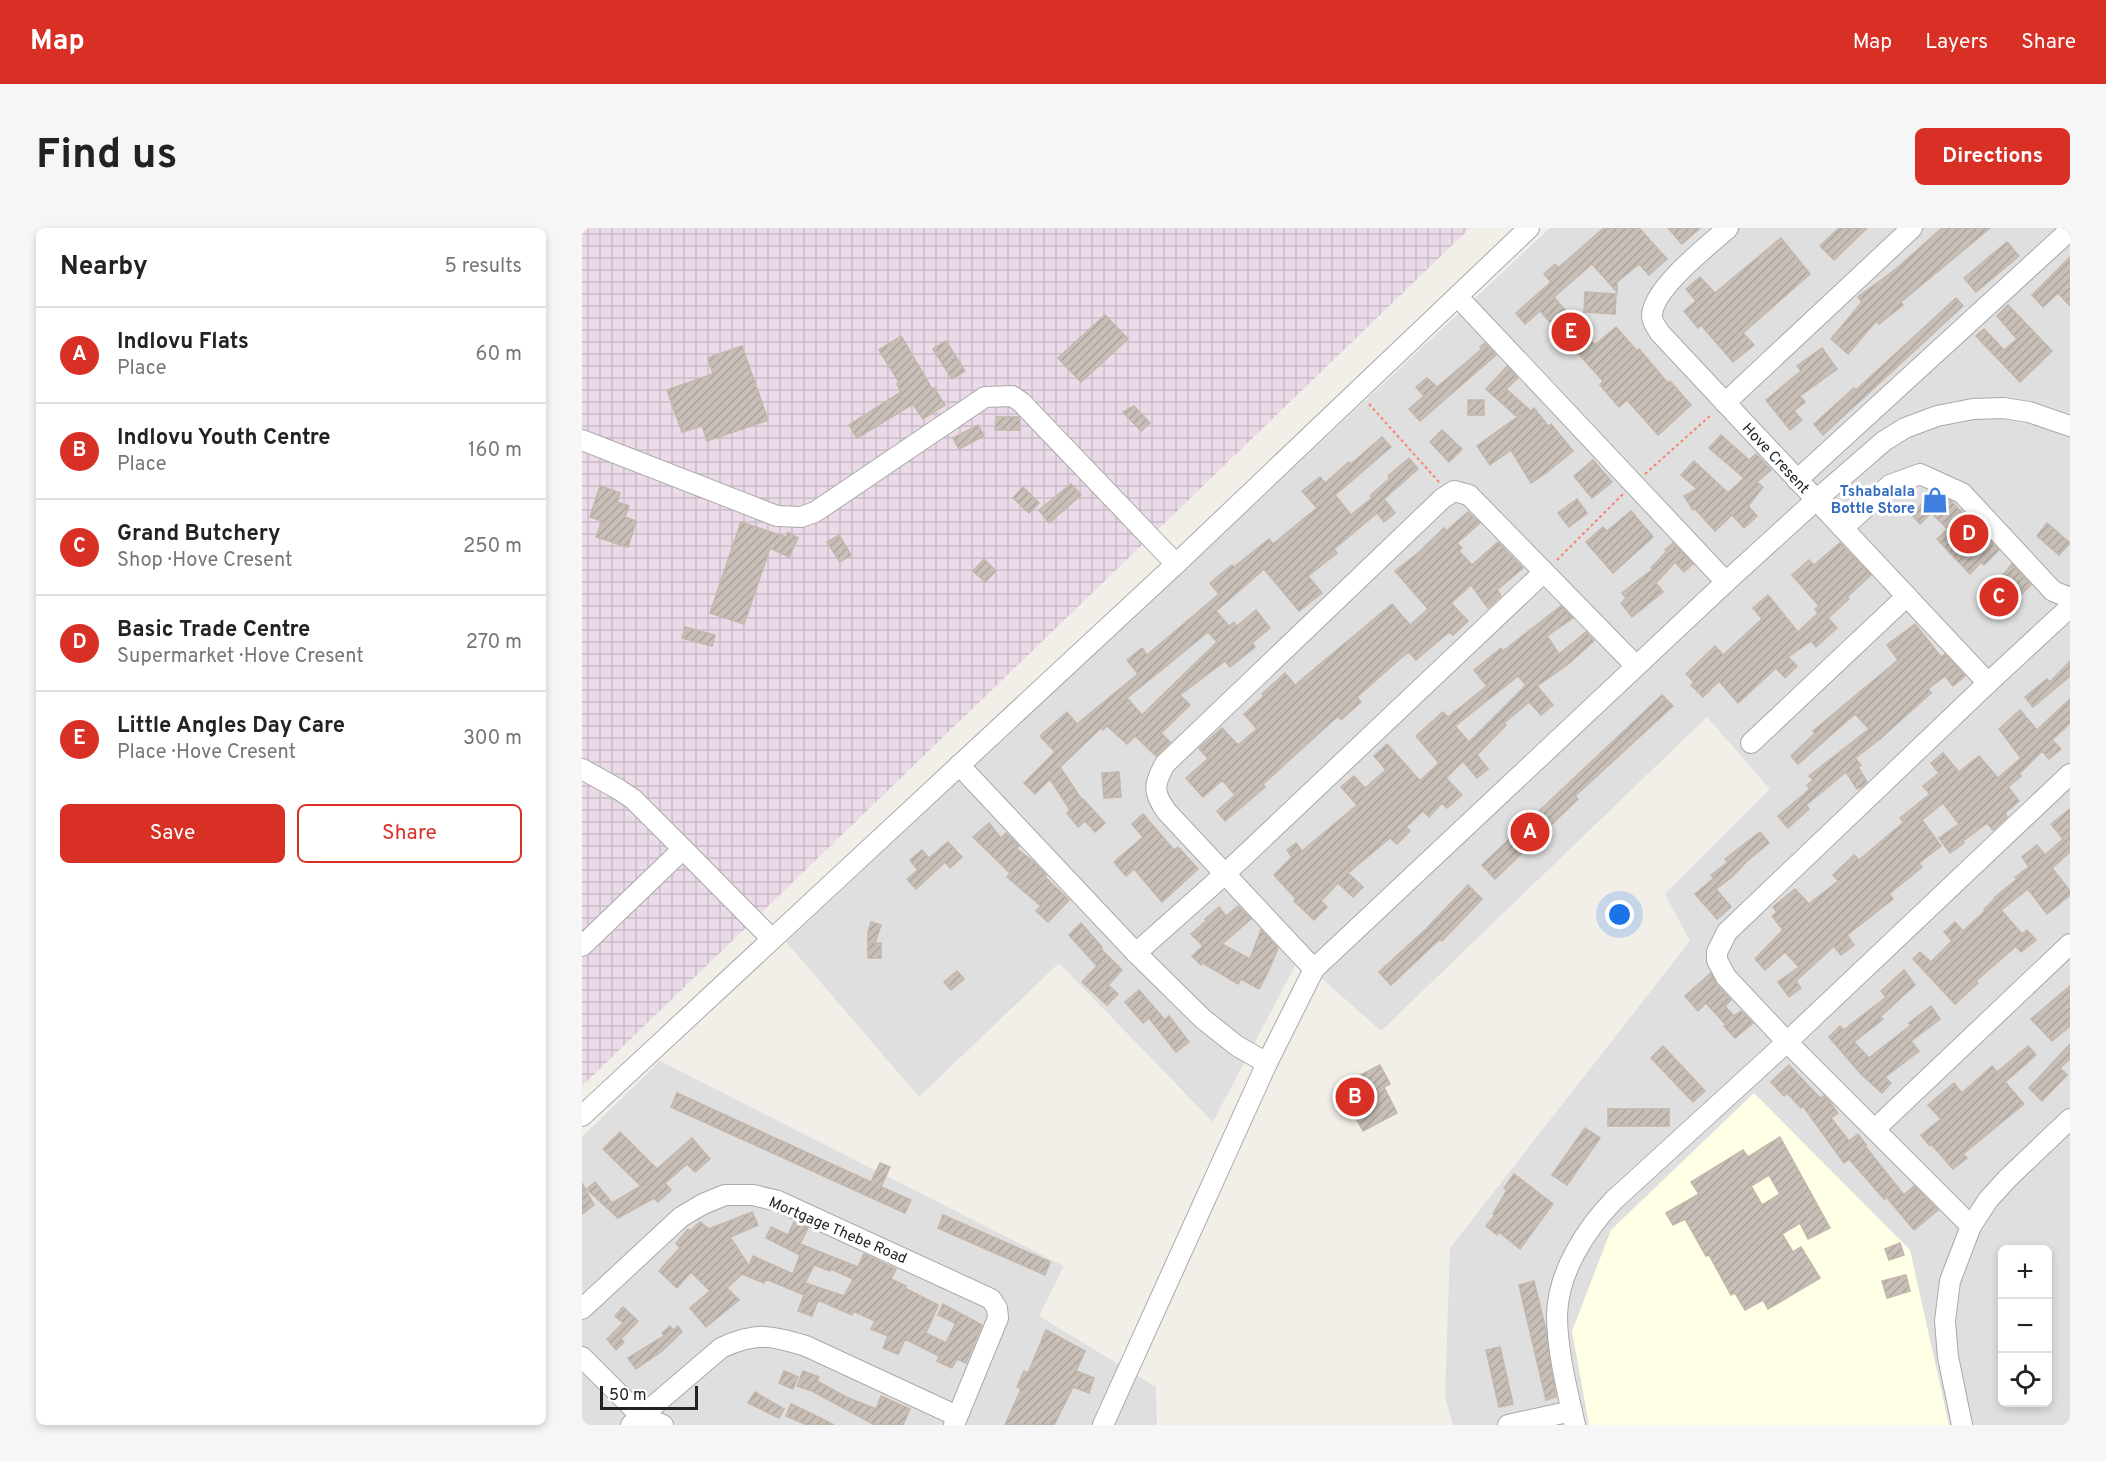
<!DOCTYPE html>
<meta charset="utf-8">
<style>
body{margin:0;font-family:Overpass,sans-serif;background:#f6f6f6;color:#222}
.controls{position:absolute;right:18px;bottom:18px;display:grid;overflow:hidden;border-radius:9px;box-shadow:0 3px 9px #0003}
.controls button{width:54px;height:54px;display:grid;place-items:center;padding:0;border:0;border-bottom:2px solid #e0e0e0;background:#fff;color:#222;font:30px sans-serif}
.scale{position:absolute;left:18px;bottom:15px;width:98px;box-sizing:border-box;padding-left:6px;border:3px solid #222;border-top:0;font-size:16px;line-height:21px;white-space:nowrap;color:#222;-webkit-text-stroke:4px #fff;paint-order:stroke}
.you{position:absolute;left:1038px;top:687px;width:21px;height:21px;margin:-15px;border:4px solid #fff;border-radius:50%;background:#1a73e8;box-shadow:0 0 0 9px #1a73e833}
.badge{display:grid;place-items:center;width:39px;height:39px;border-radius:50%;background:#d93025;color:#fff;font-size:20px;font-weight:700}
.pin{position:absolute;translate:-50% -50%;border:3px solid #fff;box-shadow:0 2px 6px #0006}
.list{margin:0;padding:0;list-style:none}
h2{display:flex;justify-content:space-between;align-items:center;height:78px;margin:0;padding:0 24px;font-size:26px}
h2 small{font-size:20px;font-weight:400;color:#767676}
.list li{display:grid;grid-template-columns:39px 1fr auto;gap:18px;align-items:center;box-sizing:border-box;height:96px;padding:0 24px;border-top:2px solid #e0e0e0}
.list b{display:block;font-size:22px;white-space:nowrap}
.list p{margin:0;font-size:20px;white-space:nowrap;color:#767676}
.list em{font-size:20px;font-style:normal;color:#767676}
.actions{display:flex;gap:12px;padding:18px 24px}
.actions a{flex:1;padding:14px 0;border:2px solid #d93025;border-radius:9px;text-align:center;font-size:21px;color:#d93025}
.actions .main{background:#d93025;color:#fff}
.icon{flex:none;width:33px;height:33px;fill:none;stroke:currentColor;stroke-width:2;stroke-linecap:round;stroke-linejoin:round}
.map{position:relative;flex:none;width:1488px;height:1197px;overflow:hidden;border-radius:9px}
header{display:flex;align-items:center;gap:36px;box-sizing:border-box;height:84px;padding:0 30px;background:#d93025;color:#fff}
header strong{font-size:28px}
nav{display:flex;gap:33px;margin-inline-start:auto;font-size:21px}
.intro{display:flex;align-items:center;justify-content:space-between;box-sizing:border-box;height:144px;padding:0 36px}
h1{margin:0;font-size:42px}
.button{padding:15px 27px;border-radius:9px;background:#d93025;color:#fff;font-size:21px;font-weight:700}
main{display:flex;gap:36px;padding:0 36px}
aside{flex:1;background:#fff;border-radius:9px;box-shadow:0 3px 9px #0003}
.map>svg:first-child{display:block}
.residential{fill:#e0dfdf;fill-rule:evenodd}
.industrial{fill:url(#industrial-grid)}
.education{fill:#ffffe5}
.building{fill:url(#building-hatch);stroke:#c4b6ab;stroke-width:1.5;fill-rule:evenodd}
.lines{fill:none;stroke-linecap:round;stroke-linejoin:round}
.minor-casing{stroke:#a9a9a9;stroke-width:22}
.path{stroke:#fa8072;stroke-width:2;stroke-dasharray:3 3;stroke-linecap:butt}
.minor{stroke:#fff;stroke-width:20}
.labels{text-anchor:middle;stroke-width:6;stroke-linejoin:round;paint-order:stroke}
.street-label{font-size:15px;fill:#222;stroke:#fff}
.shop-label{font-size:15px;font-weight:bold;fill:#366cbe;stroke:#fff;text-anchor:end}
</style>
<header>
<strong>Map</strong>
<nav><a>Map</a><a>Layers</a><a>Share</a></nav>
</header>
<div class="intro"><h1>Find us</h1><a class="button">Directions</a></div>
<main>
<aside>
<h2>Nearby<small>5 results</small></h2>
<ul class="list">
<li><span class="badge">A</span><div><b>Indlovu Flats</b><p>Place</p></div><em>60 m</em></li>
<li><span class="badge">B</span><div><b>Indlovu Youth Centre</b><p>Place</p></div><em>160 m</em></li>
<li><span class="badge">C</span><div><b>Grand Butchery</b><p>Shop · Hove Cresent</p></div><em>250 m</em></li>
<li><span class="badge">D</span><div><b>Basic Trade Centre</b><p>Supermarket · Hove Cresent</p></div><em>270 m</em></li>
<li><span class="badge">E</span><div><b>Little Angles Day Care</b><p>Place · Hove Cresent</p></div><em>300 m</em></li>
</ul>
<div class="actions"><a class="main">Save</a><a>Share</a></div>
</aside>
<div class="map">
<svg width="1488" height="1197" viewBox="0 0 1488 1197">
<defs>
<pattern id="industrial-grid" width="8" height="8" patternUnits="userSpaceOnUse" patternTransform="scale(1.5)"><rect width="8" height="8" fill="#ebdbe8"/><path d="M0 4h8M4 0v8" fill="none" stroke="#c9bcc7"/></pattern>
<pattern id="building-hatch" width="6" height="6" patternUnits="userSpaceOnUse" patternTransform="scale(1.5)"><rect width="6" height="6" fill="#c7bfb8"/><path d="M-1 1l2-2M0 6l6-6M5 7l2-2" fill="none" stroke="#aba49e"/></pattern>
</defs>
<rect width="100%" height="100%" fill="#f2efe9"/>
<g class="residential">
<path d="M968 0H1488V1197H871L863 1169 868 1020 1108 713 1083 666 1188 561 1125 489 799 803 717 730 631 894 477 735 337 869 204 714ZM1420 1022H1466V1174H1420Z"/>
<polygon points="78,833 482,1038 457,1088 574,1159 575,1197 0,1197 0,909"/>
</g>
<polygon class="industrial" points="0,0 888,0 0,858"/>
<polygon class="education" points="1172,865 1328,1022 1367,1197 1007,1197 990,1103 1029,1002"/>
<g class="building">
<polygon points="1022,0 1057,0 1085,31 1067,47 1057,36 1035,54 1035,64 1010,36 972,69 1013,117 1034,99 1055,123 1057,121 1086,155 1088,153 1109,177 1076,207 1045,172 1037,179 1018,157 1021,153 958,83 943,96 934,85 969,54 962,46 973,36 976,40"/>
<polygon points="1086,0 1118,0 1100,16"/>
<polygon points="1257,0 1285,0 1252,32 1238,18"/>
<polygon points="1360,0 1408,0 1319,74 1321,77 1297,96 1294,93 1266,126 1249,111 1280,74 1276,69 1314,41"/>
<polygon points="1199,10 1228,46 1161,105 1172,117 1151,134 1119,97 1116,100 1102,83 1114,73 1104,61 1118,49 1133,65"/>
<polygon points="1425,14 1437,28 1394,64 1382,50"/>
<polygon points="1488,29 1488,78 1476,65 1461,79 1450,67"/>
<polygon points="1003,64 1034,66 1033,86 1002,84"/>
<polygon points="1374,70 1381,78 1241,207 1232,196 1272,160 1274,162"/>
<polygon points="1426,77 1470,123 1438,154 1394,108 1402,101 1422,122 1435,111 1415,88"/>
<polygon points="523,87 546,111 499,154 476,130"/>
<polygon points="319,108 350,161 352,160 363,177 341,191 331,176 275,210 267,197 319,164 315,156 317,154 297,122"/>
<polygon points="364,113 383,143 370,151 351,121"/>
<polygon points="903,115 914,127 838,193 827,181 842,168 834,159 845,150 855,159 900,121 898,119"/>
<polygon points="160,118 186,192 125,213 120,198 100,204 85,162 131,146 126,130"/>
<polygon points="1240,120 1255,141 1218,168 1223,174 1212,183 1220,192 1208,202 1184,172 1219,143 1215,138"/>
<polygon points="925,138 936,150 924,161 949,183 952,180 966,198 969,196 991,223 964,245 949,255 929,222 908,237 895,218 938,187 933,187 904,161"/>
<rect x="886" y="172" width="16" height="15"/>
<polygon points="552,178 568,195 559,203 541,184"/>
<polygon points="414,189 437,189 438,202 413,202"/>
<polygon points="396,197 402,208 377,221 371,210"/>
<polygon points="860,202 880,221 867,234 848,214"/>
<polygon points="1139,207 1167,232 1174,226 1189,242 1175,254 1181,259 1166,278 1175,288 1162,300 1150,287 1133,303 1113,281 1111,282 1102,268 1115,261 1099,247 1112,233 1146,265 1162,250 1127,220"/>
<path d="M800 209 809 219 753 267 769 287 790 270 788 268 808 250 806 248 827 230 836 241 802 271 813 285 802 294 795 285 752 321 755 325 726 348 740 365 717 383 682 341 634 383 647 398 652 394 655 398 674 382 688 400 670 415 673 419 648 439 643 433 598 467 608 477 579 505 588 514 574 528 553 508 545 516 525 498 521 502 519 500 478 539 500 572 501 571 523 595 513 604 503 593 496 599 485 585 488 582 468 551 453 566 442 555 473 524 458 508 485 484 495 496 556 446 545 432 560 420 565 427 637 366 628 355 650 337 652 339 687 311 691 316 735 280 720 263 738 249 743 255 767 234 769 236ZM626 404 635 414 560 487 545 470Z"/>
<polygon points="1011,232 1030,254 1010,270 992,248"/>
<polygon points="489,256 499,267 467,295 457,282"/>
<polygon points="18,258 38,265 35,274 47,278 43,289 54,293 46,319 14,309 20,293 8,289"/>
<polygon points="441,259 457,275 447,285 431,270"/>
<polygon points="1350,264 1369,273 1417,322 1402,337 1399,334 1388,346 1355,311 1366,301 1349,285 1338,296 1330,287"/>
<polygon points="995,271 1005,285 987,299 976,285"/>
<polygon points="1049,283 1071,309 1031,345 1004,314 1021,299 1025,303"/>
<polygon points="886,284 898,295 875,315 880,320 877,323 890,337 916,314 941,340 915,362 919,368 906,380 889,357 869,375 886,393 871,407 867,404 834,432 827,424 819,430 775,469 779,474 759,492 756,488 681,556 683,559 643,593 635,583 653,567 640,552 621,569 604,550 626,531 617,520 640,500 656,517 675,501 662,486 682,468 680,466 703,445 713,457 810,376 828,397 846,381 813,343 836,325 862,300 864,303"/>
<polygon points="159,294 204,309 206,304 216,310 207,329 188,320 162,396 128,385"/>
<polygon points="1465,295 1488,315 1477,327 1455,308"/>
<polygon points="257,307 269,327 258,334 245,314"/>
<polygon points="1091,315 1111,336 1102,344 1093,334 1074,355 1081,364 1050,389 1039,375 1044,370 1040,365 1071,341 1069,340 1085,323 1083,322"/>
<polygon points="1258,315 1289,347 1265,369 1267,371 1246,390 1255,400 1234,419 1229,413 1206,429 1215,438 1203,450 1194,440 1156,475 1137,453 1121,469 1109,457 1112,454 1104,446 1133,418 1141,427 1180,391 1171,380 1186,367 1216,404 1236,385 1233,381 1237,378 1210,347 1227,332 1232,337"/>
<polygon points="402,331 414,343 403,354 391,343"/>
<polygon points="1430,336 1449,357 1419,385 1401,365 1417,352"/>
<path d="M979 378 991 390 965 408 977 426 1004 404 1012 413 985 437 955 458 971 477 959 487 947 474 922 495 924 497 895 527 906 541 895 550 881 533 864 550 880 567 865 580 860 575 847 589 841 583 824 599 828 603 815 616 808 610 766 645 781 659 771 669 756 655 739 673 745 679 732 692 712 673 714 671 692 647 710 629 705 622 714 615 720 623 775 577 759 559 772 548 783 560 804 542 792 528 805 516 838 553 857 535 834 508 861 484 866 489 905 458 892 442 919 420 921 423ZM936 448 944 457 887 514 873 498Z"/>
<polygon points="1333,396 1359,429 1363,426 1383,448 1371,458 1363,448 1346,461 1349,465 1298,511 1273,530 1279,537 1276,539 1285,554 1281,558 1275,561 1264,544 1224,577 1227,581 1206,600 1196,588 1228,561 1225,557 1231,552 1227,548 1287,501 1273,486 1216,536 1209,528 1233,505 1231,503 1316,432 1305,417"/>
<polygon points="103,399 133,407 130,418 100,410"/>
<polygon points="1488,433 1488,448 1451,479 1443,469 1465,451 1468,454"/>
<polygon points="1080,467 1091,478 993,568 996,571 913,651 900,637"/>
<polygon points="1488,471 1488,495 1470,512 1479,521 1467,531 1460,523 1437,546 1439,548 1426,559 1437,573 1423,585 1425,589 1411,602 1405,595 1381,613 1382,615 1368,625 1357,610 1377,596 1361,575 1340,592 1359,618 1337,635 1340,639 1307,666 1311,671 1265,707 1272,717 1259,727 1252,718 1214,753 1219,760 1207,769 1196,754 1217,739 1203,724 1183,742 1173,731 1201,702 1190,688 1195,684 1191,679 1213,661 1227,676 1256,653 1251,647 1272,627 1277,632 1322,594 1318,590 1348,566 1341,558 1357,545 1349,535 1361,525 1377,544 1397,528 1416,550 1439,530 1417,501 1438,482 1455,502"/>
<polygon points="537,544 539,569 522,570 520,545"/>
<polygon points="1488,581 1488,624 1470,640 1488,663 1488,667 1465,686 1446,661 1419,682 1440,706 1445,702 1454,712 1439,724 1434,718 1394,753 1396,755 1373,776 1331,731 1338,724 1349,734 1370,713 1362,704 1373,694 1381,703 1403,683 1402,681 1413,671 1412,670 1435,651 1433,649 1447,639 1440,629 1455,617 1463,627 1481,611 1469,596"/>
<polygon points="561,586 592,622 596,619 616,641 580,674 552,641 544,648 532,634 561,609 550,596"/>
<polygon points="407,595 419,610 424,605 437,618 434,620 452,634 464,647 462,648 487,672 466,694 454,683 459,678 425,649 428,645 391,609"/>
<polygon points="1178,604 1187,615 1164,634 1150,649 1134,661 1149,679 1135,691 1113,666 1132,650 1129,647 1146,634 1143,631"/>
<polygon points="366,614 380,629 368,640 363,634 334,661 325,651 336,642 328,632 340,622 347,630"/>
<polygon points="886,657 900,671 860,713 858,711 809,757 797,744 844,701"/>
<polygon points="656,678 669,691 640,716 668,731 679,702 696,720 686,744 677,761 659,751 656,756 621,735 619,737 610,728 621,718 609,706 624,693 623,691 637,679 644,688"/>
<polygon points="289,694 299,697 293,715 299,715 299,730 286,730 286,704"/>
<polygon points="499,695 520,719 519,721 540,742 526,757 536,766 525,777 500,754 515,738 487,707"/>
<polygon points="1322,742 1333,757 1298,789 1301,791 1272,814 1287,830 1329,797 1327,795 1349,778 1358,791 1329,813 1337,823 1303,849 1309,855 1300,865 1279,846 1247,809 1258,798 1262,802 1304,769 1299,763"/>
<polygon points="375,743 382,751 369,762 362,754"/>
<polygon points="1129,745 1135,757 1149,772 1143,778 1152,788 1159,783 1171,795 1153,810 1142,798 1144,797 1124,775 1116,783 1103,768"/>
<polygon points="1488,758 1488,798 1470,813 1449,791"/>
<polygon points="557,762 583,792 587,788 607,814 594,824 567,790 561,795 543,774"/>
<polygon points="1488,816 1488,831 1478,840 1485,847 1460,873 1447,860"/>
<polygon points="1081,818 1123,863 1111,874 1069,830"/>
<polygon points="1446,818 1454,827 1423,854 1442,876 1381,926 1385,930 1371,941 1350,917 1348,918 1339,907 1359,891 1346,877 1372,855 1380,865 1410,838 1415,844"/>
<polygon points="798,837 808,856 802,859 815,885 781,903 757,858"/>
<polygon points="1207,837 1238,870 1242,868 1247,873 1256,885 1249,890 1267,913 1276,906 1284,917 1283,918 1322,967 1332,958 1356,982 1332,1002 1301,965 1303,972 1267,931 1262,935 1221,878 1219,880 1205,865 1202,868 1189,854"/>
<polygon points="95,865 289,954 298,935 308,939 299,959 329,972 323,985 89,879"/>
<rect x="1026" y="881" width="61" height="17"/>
<polygon points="1003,900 1018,910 985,957 970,947"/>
<polygon points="38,904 75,941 110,910 128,931 113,944 105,936 83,955 89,962 76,974 72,970 36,990 5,961 13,954 30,975 59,958 21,921"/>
<path d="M1198 909 1248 1000 1226 1011 1218 995 1200 1006 1211 1024 1219 1019 1238 1050 1186 1081 1181 1072 1163 1082 1153 1065 1149 1067 1127 1027 1124 1028 1103 991 1091 997 1084 985 1117 966 1109 954 1161 922 1166 929ZM1187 947 1198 966 1180 977 1169 958Z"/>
<polygon points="932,946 971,976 938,1021 917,1004 915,1007 904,998 913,987 911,986 925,962 922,960"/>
<polygon points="0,955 12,977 0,986"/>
<path d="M170 984 176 997 148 1009 167 1038 171 1028 211 1046 218 1027 184 1010 189 999 206 1007 212 994 226 1000 218 1016 276 1039 282 1026 314 1041 309 1051 324 1058 323 1060 356 1077 344 1105 364 1115 373 1097V1095L356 1087 361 1076 400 1097 384 1135 375 1131 370 1140 355 1133 357 1128 323 1111 316 1126 301 1120 306 1108 289 1101 293 1093 271 1083 270 1087 236 1072 230 1088 216 1083 222 1067 184 1051 182 1055 160 1046 145 1060 157 1072 124 1099 108 1080 128 1063 109 1044 95 1060 77 1043 98 1020 94 1015 106 1001 108 1003 118 994 127 1001ZM232 1037 248 1043 249 1041 271 1051 262 1068 223 1055Z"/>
<polygon points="361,987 468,1034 463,1047 356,1000"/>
<polygon points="1318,1015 1322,1027 1307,1032 1303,1021"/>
<polygon points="1324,1047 1328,1063 1305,1070 1300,1053"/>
<polygon points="952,1053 964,1102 974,1169 964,1172 937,1057"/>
<polygon points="41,1079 56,1093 39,1111 42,1114 34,1122 25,1111 41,1095 33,1088"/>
<polygon points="88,1098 91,1102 96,1098 100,1104 80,1123 54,1141 46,1130 82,1108 80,1105"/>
<polygon points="464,1102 503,1123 494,1143 512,1150 507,1165 491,1159 472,1197 423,1197 439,1161 435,1159 442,1143 446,1145"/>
<polygon points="918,1119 931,1176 917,1179 904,1122"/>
<polygon points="202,1143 216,1149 211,1161 197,1155"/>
<polygon points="221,1143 237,1149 235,1153 264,1169 294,1181 299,1168 328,1181 321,1197 293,1197 230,1163 215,1158"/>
<polygon points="173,1164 202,1181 197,1190 166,1175"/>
<polygon points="209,1176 222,1182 252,1197 225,1197 204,1188"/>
</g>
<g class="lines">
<g class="minor-casing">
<g id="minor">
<path d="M1146 0C1126 18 1070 61 1070 88 1070 94 1075 100 1078 105L1406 455"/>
<polyline points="876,69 1144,354"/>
<polyline points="1143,175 1330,0"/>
<polyline points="0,212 195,288 219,289 233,284 403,169 430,168 439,174 594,336"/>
<polyline points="1215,252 1488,2"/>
<polyline points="1261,300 1308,257 1338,246 1380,265 1471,363 1488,370"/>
<polyline points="1169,515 1325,368"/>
<polyline points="377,537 554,725 621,791 655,818 685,835"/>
<polyline points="0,541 36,561 51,571 101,621"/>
<polyline points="0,718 101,621 189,710"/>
<polyline points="554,725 644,645 962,344"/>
<path d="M732 741 585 584C571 565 571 557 583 536L861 270 872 263 887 267 1054 438"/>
<polyline points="0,888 594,336 947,0"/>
<polyline points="1293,901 1488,716"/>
<polyline points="1389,998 1205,814 1144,749 1135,732 1135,724 1145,704 1406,455 1488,379"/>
<polyline points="0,1081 99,989 121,976 143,967 171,967 196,973 409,1071 415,1080 416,1090 372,1197"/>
<polyline points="0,1129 59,1188 81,1197"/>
<path d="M49 1197 139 1120C174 1104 188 1107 224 1118L375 1188"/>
<polyline points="521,1197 685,835 732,741 1144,354 1234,272 1302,213 1323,200 1355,188 1391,181 1421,180 1447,184 1488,198"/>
<polyline points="926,1197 990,1183"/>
<path d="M993 1197C985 1162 975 1122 975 1087 976 1044 1004 1001 1032 972L1205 814 1488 546"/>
<polyline points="1380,1197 1366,1129 1363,1093 1368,1053 1389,998 1406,972 1426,950 1488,891"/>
</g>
</g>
<g class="path">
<polyline points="787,176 857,254"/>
<polyline points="1063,246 1130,186"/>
<polyline points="975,332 1041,266"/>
</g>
<use href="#minor" class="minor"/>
</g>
<defs>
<g id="shop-bare" transform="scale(2.07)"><path d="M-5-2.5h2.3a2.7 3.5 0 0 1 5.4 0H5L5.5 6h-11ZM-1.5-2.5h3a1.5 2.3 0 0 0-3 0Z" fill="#3f7fe0" stroke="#fff" stroke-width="2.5" paint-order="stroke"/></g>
</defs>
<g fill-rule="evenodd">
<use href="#shop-bare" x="1353" y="272"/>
</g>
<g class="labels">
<g class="street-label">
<text transform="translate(1194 230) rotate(47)" y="5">Hove Cresent</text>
<text transform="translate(256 1002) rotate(23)" y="5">Mortgage Thebe Road</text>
</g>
<g class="shop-label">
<text x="1333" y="268">Tshabalala<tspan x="1333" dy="17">Bottle Store</tspan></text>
</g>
</g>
</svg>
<div class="controls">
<button>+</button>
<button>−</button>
<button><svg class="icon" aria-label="locate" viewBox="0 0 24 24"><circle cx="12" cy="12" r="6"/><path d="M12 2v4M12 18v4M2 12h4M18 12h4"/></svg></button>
</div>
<div class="scale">50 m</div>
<div class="you"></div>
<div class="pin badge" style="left:948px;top:604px">A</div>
<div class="pin badge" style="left:773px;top:869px">B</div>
<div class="pin badge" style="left:1417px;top:369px">C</div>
<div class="pin badge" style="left:1387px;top:306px">D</div>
<div class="pin badge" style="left:989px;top:104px">E</div>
</div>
</main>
